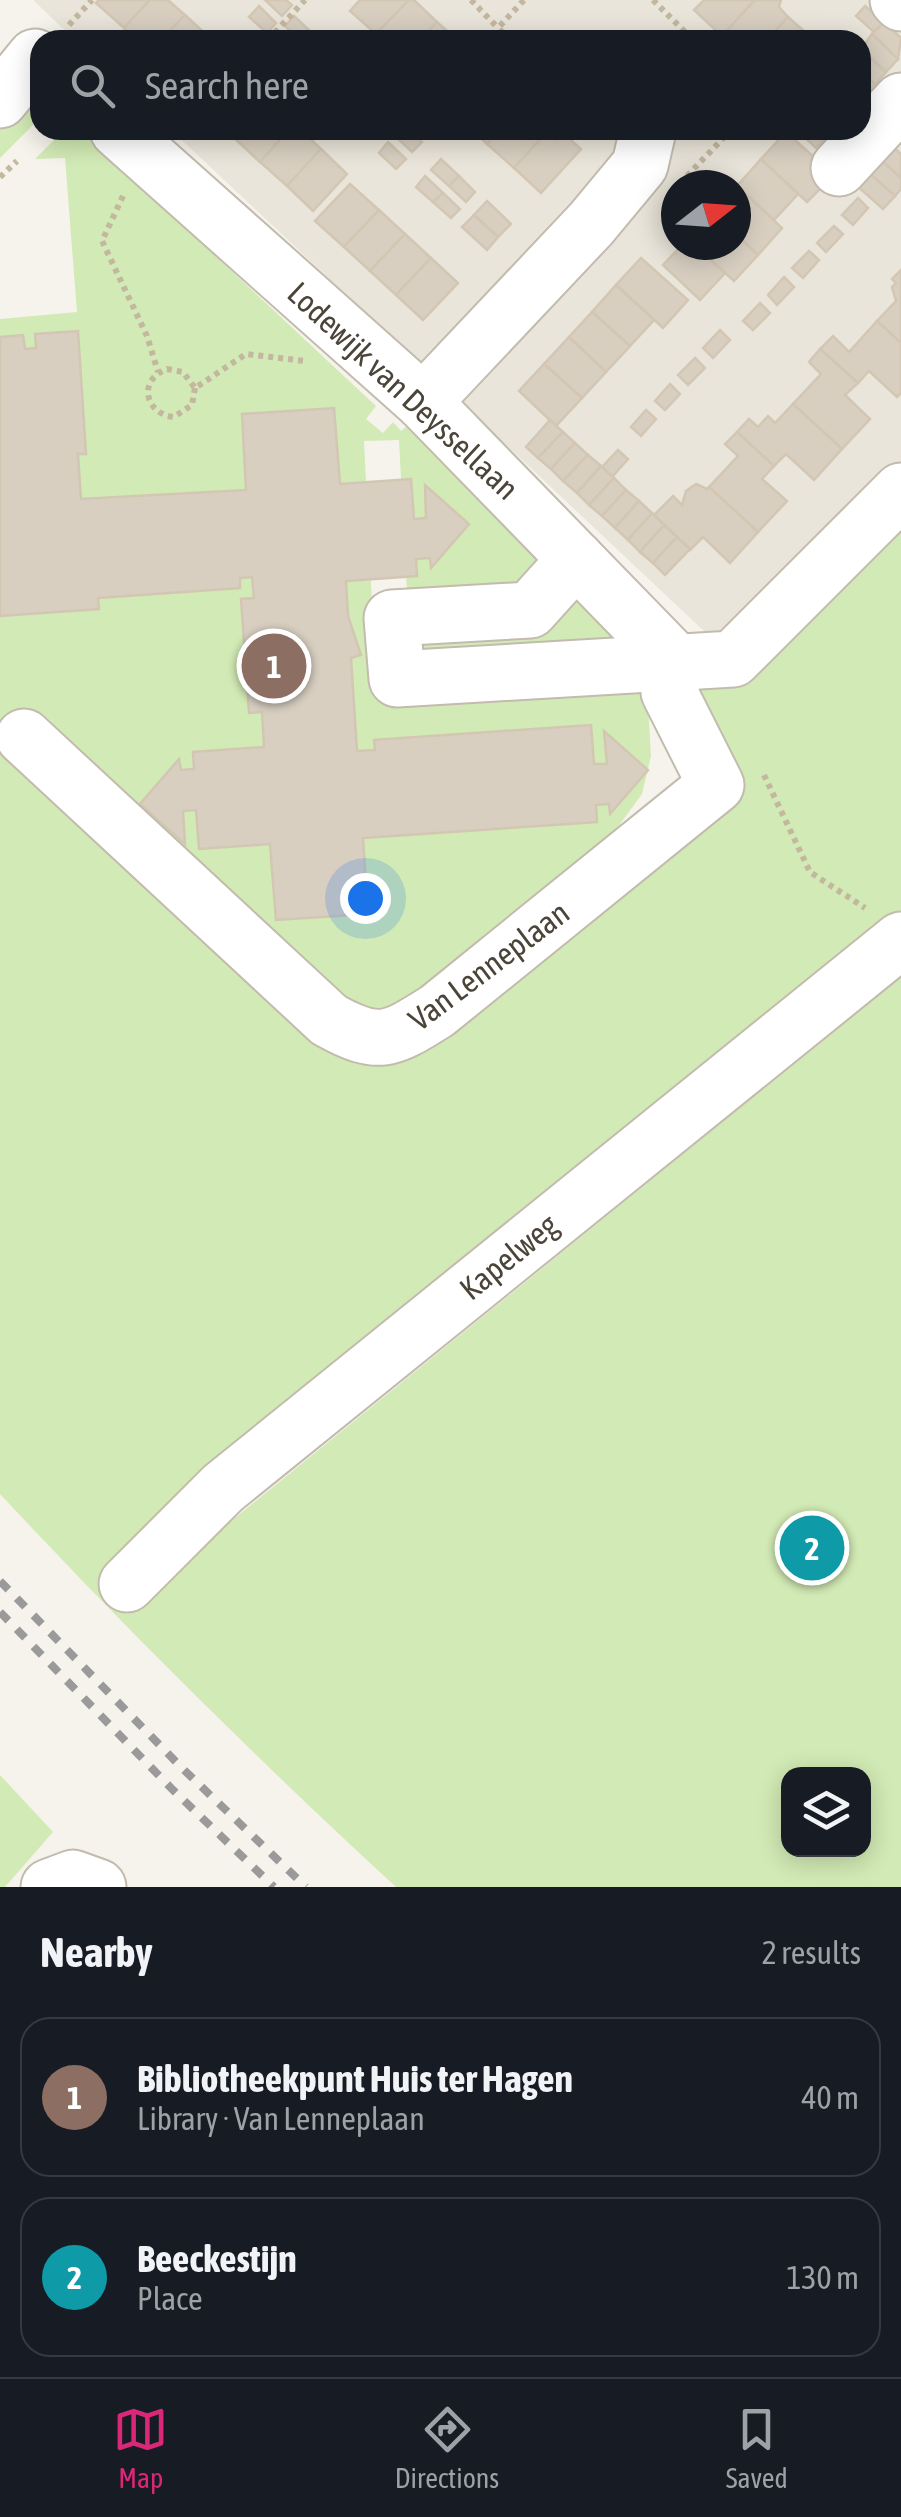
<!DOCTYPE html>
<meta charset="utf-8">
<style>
body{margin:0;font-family:"Asap Condensed",sans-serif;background:#242831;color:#f1f3f6}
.controls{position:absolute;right:30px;bottom:30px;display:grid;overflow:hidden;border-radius:20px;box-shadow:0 5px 25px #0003}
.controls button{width:90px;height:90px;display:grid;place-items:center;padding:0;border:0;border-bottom:2px solid #363941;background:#171b24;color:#f1f3f6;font:50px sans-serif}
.compass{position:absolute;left:661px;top:170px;width:90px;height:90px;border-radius:50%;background:#171b24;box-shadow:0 5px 25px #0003;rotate:73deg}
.you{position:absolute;left:365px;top:898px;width:35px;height:35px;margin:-25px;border:8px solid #fff;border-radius:50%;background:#1a73e8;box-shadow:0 0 0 15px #1a73e833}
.badge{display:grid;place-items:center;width:65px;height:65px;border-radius:50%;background:#db2777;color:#fff;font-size:32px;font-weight:700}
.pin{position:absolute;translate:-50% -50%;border:5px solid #fff;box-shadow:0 2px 10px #0006}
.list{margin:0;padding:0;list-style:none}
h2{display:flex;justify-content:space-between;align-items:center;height:130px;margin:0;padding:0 40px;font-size:42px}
h2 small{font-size:32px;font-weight:400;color:#9ea1a6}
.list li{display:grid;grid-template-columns:65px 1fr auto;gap:30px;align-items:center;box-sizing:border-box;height:160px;margin:0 20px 20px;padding:0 20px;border:2px solid #363941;border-radius:30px}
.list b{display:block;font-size:38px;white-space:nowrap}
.list p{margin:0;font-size:32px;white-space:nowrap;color:#9ea1a6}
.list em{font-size:32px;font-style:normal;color:#9ea1a6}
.icon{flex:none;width:55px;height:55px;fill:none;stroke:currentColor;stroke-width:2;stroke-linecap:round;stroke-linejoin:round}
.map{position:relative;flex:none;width:901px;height:1887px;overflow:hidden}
.search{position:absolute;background:#171b24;box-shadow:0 5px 25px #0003;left:30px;right:30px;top:30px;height:110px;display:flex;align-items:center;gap:25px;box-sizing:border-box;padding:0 35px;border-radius:30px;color:#9ea1a6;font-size:38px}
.sheet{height:490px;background:#171b24}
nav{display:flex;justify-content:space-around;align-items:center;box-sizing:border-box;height:140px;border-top:2px solid #363941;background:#171b24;font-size:28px;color:#9ea1a6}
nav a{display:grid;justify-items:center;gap:5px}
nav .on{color:#db2777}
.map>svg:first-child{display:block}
.residential{fill:#eae5da;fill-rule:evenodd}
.green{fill:#d2eab5;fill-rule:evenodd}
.building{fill:#d8cfc1;stroke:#d3c7b4;stroke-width:2.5}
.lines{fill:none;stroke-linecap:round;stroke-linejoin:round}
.minor-casing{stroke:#c2bbae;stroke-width:59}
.path{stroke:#c4b79f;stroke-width:6;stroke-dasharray:5 5;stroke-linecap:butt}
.minor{stroke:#fff;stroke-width:55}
.rail{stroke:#9a9a9a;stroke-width:8;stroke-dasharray:12 12;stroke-linecap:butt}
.labels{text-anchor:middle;stroke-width:8;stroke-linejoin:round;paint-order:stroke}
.street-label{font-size:32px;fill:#4b4439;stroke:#fff}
</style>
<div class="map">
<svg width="901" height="1887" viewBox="0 0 901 1887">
<rect width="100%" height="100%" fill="#f6f3ec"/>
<path class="residential" d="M33 0H901V469L721 647 171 130H861V40H75ZM676 185H736V245H676Z"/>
<g class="green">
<polygon points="40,82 40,118 0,158 0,117"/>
<path d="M62 132 86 135 376 406 366 419 383 433 393 422 401 431 412 422 626 629 614 642 419 657 410 650 399 440 364 441 376 686 647 688 651 756 642 794 612 835 429 987 393 1008 367 1007 343 996 273 946 341 1049 727 801 680 690 710 686 729 689 760 668 901 527V922L451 1281 220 1530 901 977V1887H396C259 1761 127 1630 0 1494V319L77 312 65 158 35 159ZM788 1774H864V1850H788Z"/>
<polygon points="0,1775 53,1832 5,1887 0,1887"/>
</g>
<g class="building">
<polygon points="99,0 150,0 124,28 96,3"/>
<polygon points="150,0 168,0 185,15 161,40 136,40 124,28"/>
<polygon points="265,0 286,0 292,5 282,16"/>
<polygon points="360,0 409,0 376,34 350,11"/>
<polygon points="409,0 414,0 437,22 420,40 382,40 376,34"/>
<polygon points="704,0 755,0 722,36 694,10"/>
<polygon points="755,0 781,0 779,7 788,17 767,40 726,40 722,36"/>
<polygon points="259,6 276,23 267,33 249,17"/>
<polygon points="865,6 884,22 874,32 856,16"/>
<polygon points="185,15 211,39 210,40 161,40"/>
<polygon points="294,16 312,33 305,40 300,40 285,26"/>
<polygon points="788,17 814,40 767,40"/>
<polygon points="437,22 457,40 420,40"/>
<polygon points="884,22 901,38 898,59 872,34"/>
<polygon points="872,34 898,59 886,72 861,49"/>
<polygon points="861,49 886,72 875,84 861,72"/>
<polygon points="861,72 875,84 863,97 861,95"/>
<polygon points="241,130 289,130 260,162 234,138"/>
<polygon points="289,130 301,130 321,149 287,186 260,162"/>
<polygon points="400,130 409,130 422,142 412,152 395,136"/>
<polygon points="472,130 500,130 487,144"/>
<polygon points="500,130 547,130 548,131 514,168 487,144"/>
<polygon points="797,130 823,130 828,135 816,148"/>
<polygon points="548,131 557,140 563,133 581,149 541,193 514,168"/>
<polygon points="786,132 824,166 821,188 807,202 761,159"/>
<polygon points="388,142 406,159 396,169 379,153"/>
<polygon points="892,146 901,154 901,178 880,159"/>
<polygon points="321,149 347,174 313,211 287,186"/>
<polygon points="441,159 459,176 449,186 431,170"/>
<polygon points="761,159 798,194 774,220 737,186"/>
<polygon points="880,159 901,178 901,189 895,196 868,172"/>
<polygon points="868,172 895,196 883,209 856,185"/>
<polygon points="425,176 443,193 433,202 416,187"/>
<polygon points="459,176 475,192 466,202 449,186"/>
<polygon points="730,180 737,186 782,228 758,255 736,234 736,185 725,185"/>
<polygon points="350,184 379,210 344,247 315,221"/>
<polygon points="443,193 460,209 451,218 433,202"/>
<polygon points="858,198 868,208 853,225 842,215"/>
<polygon points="487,201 511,224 498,237 474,215"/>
<polygon points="379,210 405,234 370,271 344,247"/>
<polygon points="474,215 498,237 487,250 462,227"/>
<polygon points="834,226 843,234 826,252 817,243"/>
<polygon points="405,234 431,258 396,295 370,271"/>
<polygon points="736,234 758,255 734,281 694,245 736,245"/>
<polygon points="682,245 694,245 725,273 700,300 663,265"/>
<polygon points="809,251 819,260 803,278 792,268"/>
<polygon points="431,258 458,283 423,320 396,295"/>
<polygon points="641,258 688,300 663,328 616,285"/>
<polygon points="901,270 901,343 877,321 896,301 892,287 896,283 892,279"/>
<polygon points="784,277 794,287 777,305 768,295"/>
<polygon points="616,285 654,320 630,346 592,312"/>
<polygon points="760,303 770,313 753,330 743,321"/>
<polygon points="592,312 630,346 606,372 569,337"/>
<polygon points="877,321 901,343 901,393 897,397 869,371 858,383 820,349 833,336 849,352"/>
<polygon points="720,330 730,340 713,358 703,348"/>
<polygon points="78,331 86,454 78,454 81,499 246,490 242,414 334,408 340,484 411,479 414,519 426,518 425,485 469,524 431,568 430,558 416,559 417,576 346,581 348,616 361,655 351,658 357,751 375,750 374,740 591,725 594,764 607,764 604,731 648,770 610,814 609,804 596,805 597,822 363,838 368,914 276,920 270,844 199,849 196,810 183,811 185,844 140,804 179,759 181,770 194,769 193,752 264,747 262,712 249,713 241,599 254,598 252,577 240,578 240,588 98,598 99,609 0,616 0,337 23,335 25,349 36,348 35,334"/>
<polygon points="569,337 606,372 582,398 544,364"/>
<polygon points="820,349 858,383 845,395 870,419 842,449 793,404 821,374 809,362"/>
<polygon points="695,358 705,368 688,385 678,375"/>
<polygon points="544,364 582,398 556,426 519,391"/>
<polygon points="670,384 680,394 665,410 655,401"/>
<polygon points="793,404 842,449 814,480 786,454 774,466 737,432 749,419 758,427 768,416 775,423"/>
<polygon points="646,410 656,419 641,436 631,427"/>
<polygon points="550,420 563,432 538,458 526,447"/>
<polygon points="563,432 575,443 551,469 538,458"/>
<polygon points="737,432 774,466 762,479 787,501 758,532 709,487 738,456 725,444"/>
<polygon points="575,443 588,455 563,481 551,469"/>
<polygon points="618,450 628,459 612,477 602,467"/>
<polygon points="588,455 601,466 577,493 563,481"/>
<polygon points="601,466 614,478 589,505 577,493"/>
<polygon points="614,478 626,490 602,516 589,505"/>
<polygon points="696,484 707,489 709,487 758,532 730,563 703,537 690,550 654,515 673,496 682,505 686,491"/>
<polygon points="626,490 639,501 615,528 602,516"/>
<polygon points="639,501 652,513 628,540 615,528"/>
<polygon points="652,513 664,525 640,552 628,540"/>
<polygon points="664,525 677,537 653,563 640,552"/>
<polygon points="677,537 690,549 665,575 653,563"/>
</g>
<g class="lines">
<g class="minor-casing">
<g id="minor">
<polyline points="898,0 901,3"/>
<polyline points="0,100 35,57"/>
<polyline points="839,168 901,101"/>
<polyline points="423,402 591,224 640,165 648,130"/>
<polyline points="576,559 530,610 392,618 397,679 733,659 901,491"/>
<path d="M24 737 329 1020C379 1048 391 1040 437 1011L716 785 669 692 678 664 423 402 118 130"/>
<polyline points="127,1584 223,1488 901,940"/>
<polyline points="49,1887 73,1878 98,1887"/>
</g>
</g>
<g class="path">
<polyline points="471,0 498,28"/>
<polyline points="653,0 693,40"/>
<polyline points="69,25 92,0"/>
<polyline points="268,40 305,0"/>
<polyline points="510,40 498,28 524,0"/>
<polyline points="687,176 731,130"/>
<polyline points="0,177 17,161"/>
<polyline points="123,196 102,241 147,336 158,372"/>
<path d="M195 388 192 405 174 417C145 414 137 380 167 369L183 372 195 388 246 354 305 361"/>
<polyline points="764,775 810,872 865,908"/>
</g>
<use href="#minor" class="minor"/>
<g class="rail">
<polyline points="0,1581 182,1768 306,1887"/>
<polyline points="0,1612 173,1790 274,1887"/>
</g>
</g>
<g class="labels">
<g class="street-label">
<text transform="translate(403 391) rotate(43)" y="11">Lodewijk van Deyssellaan</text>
<text transform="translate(489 966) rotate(-37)" y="11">Van Lenneplaan</text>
<text transform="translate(509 1257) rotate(-39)" y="11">Kapelweg</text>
</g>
</g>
</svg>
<div class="controls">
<button><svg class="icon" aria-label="layers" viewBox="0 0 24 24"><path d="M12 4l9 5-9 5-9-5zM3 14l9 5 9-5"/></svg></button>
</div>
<svg class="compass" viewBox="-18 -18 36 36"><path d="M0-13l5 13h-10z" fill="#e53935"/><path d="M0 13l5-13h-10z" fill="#9ea1a6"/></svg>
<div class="you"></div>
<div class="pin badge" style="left:274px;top:666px;background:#8d6e63">1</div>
<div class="pin badge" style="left:812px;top:1548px;background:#0f9aa8">2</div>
<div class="search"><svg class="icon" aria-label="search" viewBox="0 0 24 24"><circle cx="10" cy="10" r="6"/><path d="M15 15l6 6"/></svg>Search here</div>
</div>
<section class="sheet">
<h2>Nearby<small>2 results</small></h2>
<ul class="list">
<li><span class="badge" style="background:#8d6e63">1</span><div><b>Bibliotheekpunt Huis ter Hagen</b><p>Library · Van Lenneplaan</p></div><em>40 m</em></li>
<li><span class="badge" style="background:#0f9aa8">2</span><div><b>Beeckestijn</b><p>Place</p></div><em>130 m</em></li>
</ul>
</section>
<nav>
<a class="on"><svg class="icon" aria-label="map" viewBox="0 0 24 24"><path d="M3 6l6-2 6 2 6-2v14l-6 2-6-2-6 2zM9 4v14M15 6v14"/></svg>Map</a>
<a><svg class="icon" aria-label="directions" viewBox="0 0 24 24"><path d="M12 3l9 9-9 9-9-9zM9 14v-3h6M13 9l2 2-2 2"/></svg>Directions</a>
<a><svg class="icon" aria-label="saved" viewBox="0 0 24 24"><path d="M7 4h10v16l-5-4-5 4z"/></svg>Saved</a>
</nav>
